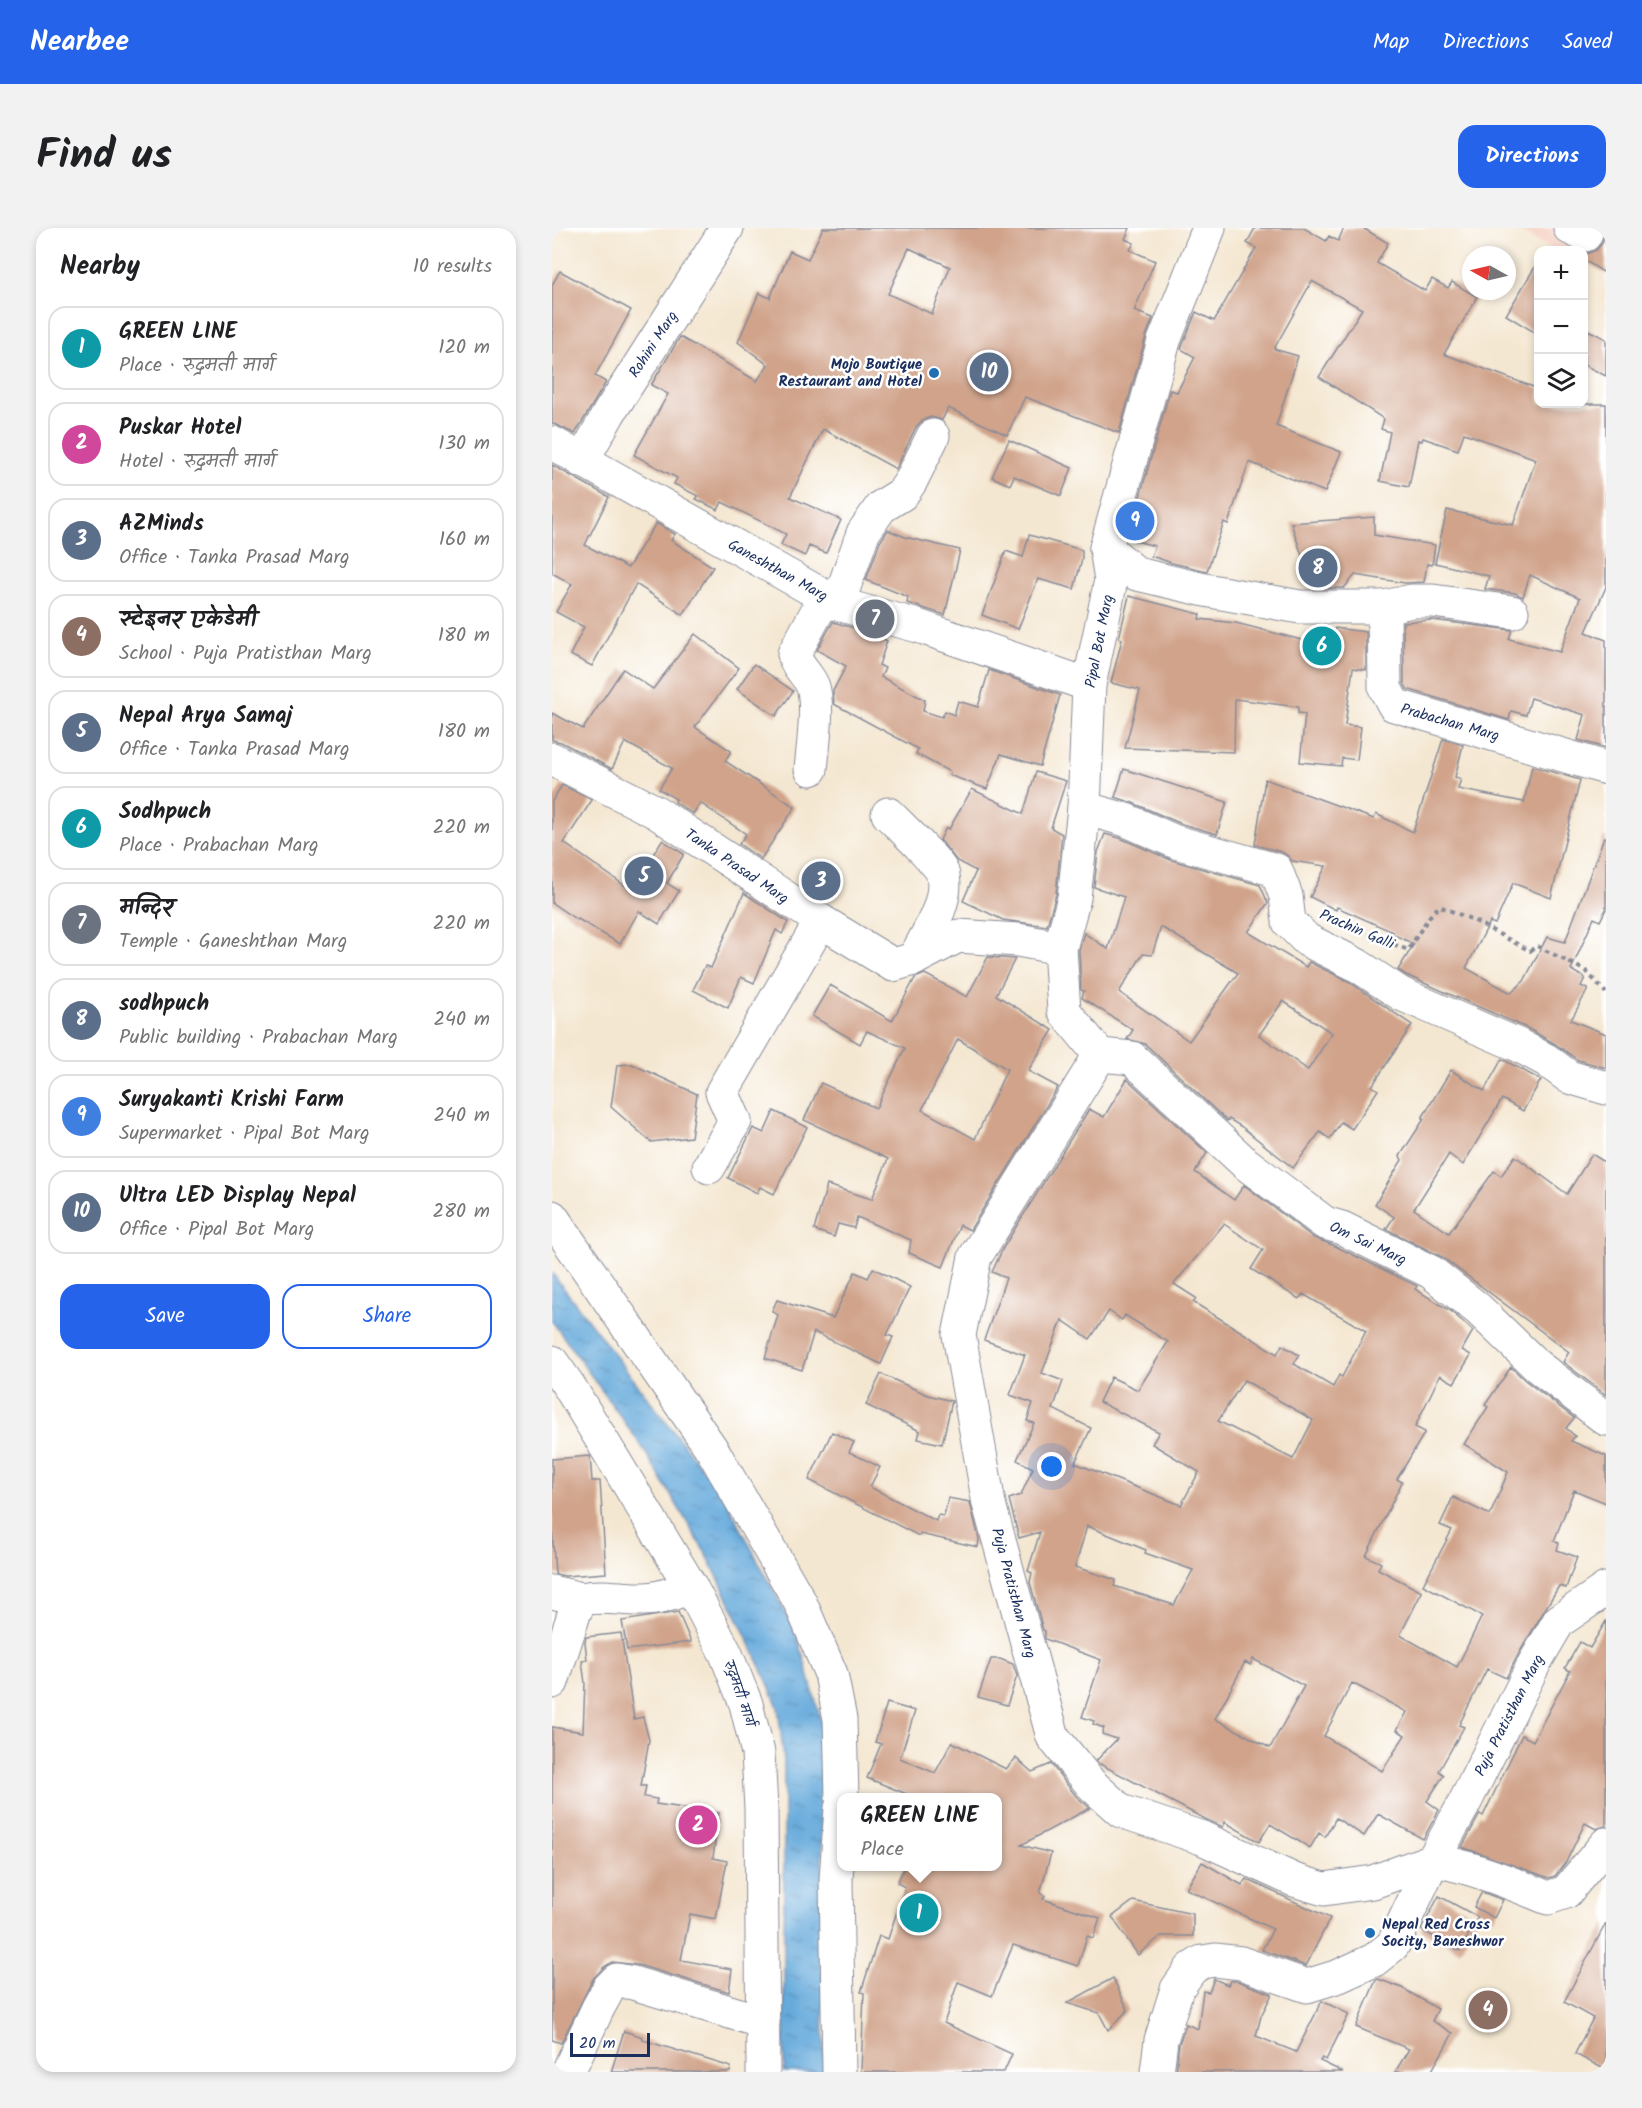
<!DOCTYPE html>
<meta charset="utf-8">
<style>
body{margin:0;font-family:Kalam,"Playpen Sans Deva",sans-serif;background:#f2f2f2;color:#202124}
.controls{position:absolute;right:18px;top:18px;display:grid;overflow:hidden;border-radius:12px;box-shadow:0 3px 9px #0003}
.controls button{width:54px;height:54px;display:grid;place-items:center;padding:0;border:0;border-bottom:2px solid #e0e0e0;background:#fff;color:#202124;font:30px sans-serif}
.compass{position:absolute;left:910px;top:18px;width:54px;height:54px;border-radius:50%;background:#fff;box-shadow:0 3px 9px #0003;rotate:278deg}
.scale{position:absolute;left:18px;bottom:15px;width:80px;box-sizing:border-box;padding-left:6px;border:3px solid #1b2f5e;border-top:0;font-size:16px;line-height:21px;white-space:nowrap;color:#1b2f5e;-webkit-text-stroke:4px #fff;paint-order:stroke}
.you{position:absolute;left:500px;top:1239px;width:21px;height:21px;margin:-15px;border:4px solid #fff;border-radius:50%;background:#1a73e8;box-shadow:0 0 0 9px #1a73e833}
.badge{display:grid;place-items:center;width:39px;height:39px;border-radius:50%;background:#2563eb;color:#fff;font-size:20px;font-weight:700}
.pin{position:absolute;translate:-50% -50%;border:3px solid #fff;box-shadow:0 2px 6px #0006}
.popup{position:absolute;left:285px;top:1565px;width:165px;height:78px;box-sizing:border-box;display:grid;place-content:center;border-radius:12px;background:#fff;filter:drop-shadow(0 2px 4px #0005);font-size:20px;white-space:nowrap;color:#757577}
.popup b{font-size:22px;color:#202124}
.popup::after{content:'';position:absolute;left:50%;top:100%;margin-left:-12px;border:12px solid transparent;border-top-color:#fff}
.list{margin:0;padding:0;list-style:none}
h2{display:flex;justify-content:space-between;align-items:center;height:78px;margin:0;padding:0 24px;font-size:26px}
h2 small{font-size:20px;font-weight:400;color:#757577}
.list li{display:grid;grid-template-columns:39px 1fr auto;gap:18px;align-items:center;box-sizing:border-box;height:84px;margin:0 12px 12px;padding:0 12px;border:2px solid #e0e0e0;border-radius:18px}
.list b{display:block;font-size:22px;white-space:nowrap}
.list p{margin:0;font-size:20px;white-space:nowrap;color:#757577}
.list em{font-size:20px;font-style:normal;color:#757577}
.actions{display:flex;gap:12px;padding:18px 24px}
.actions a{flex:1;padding:14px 0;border:2px solid #2563eb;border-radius:18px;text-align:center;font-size:21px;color:#2563eb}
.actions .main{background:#2563eb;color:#fff}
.icon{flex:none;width:33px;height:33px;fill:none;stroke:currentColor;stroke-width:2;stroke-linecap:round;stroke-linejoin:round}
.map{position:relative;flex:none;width:1054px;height:1844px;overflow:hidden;border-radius:18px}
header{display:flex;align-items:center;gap:36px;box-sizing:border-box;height:84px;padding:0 30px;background:#2563eb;color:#fff}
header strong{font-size:28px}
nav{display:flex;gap:33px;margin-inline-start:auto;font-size:21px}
.intro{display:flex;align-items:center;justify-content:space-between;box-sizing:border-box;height:144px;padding:0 36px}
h1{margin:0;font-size:42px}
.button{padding:15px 27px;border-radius:18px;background:#2563eb;color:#fff;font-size:21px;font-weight:700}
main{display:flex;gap:36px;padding:0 36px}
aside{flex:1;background:#fff;border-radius:18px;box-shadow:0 3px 9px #0003}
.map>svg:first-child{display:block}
.built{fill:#f6d2c4}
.water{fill:url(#water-ripples);stroke:#406c9c;stroke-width:1.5}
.building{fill:#d0a38a;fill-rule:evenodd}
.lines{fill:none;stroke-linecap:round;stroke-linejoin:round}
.minor-casing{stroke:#888b98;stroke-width:35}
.path{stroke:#888b98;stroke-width:4;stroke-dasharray:4.5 4.5;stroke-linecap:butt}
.minor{stroke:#fff;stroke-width:33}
.poi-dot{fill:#1f6fb2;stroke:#fff;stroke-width:2}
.labels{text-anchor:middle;stroke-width:5;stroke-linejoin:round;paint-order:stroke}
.street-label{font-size:15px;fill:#1b2f5e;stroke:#fff}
.poi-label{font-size:15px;font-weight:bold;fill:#1b2f5e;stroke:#fff;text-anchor:end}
</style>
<header>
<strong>Nearbee</strong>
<nav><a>Map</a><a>Directions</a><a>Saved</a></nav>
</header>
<div class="intro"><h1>Find us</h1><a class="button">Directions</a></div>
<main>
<aside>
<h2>Nearby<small>10 results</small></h2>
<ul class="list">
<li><span class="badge" style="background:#0f9aa8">1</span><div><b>GREEN LINE</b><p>Place · रुद्रमती मार्ग</p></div><em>120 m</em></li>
<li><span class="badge" style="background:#d1479c">2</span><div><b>Puskar Hotel</b><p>Hotel · रुद्रमती मार्ग</p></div><em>130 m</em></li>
<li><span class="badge" style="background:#5c6f8a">3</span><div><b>AZMinds</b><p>Office · Tanka Prasad Marg</p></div><em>160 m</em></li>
<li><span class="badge" style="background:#8d6e63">4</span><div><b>स्टेइनर एकेडेमी</b><p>School · Puja Pratisthan Marg</p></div><em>180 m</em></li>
<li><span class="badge" style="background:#5c6f8a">5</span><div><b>Nepal Arya Samaj</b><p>Office · Tanka Prasad Marg</p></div><em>180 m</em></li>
<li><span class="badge" style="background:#0f9aa8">6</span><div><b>Sodhpuch</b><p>Place · Prabachan Marg</p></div><em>220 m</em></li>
<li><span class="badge" style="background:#6b7280">7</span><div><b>मन्दिर</b><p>Temple · Ganeshthan Marg</p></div><em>220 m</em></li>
<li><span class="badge" style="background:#5c6f8a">8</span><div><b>sodhpuch</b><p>Public building · Prabachan Marg</p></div><em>240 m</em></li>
<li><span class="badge" style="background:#3f7fe0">9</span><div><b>Suryakanti Krishi Farm</b><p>Supermarket · Pipal Bot Marg</p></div><em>240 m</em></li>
<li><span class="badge" style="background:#5c6f8a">10</span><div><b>Ultra LED Display Nepal</b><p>Office · Pipal Bot Marg</p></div><em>280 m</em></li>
</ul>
<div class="actions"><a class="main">Save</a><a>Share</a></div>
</aside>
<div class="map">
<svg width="1054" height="1844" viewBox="0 0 1054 1844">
<defs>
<pattern id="water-ripples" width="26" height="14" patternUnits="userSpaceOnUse" patternTransform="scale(1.5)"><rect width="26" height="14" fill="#66aadb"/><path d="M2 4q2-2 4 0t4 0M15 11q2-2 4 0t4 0" fill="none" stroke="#538bb5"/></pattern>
</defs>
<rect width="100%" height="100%" fill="#fff"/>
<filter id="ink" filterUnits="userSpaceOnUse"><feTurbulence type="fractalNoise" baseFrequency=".0167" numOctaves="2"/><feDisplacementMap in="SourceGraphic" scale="12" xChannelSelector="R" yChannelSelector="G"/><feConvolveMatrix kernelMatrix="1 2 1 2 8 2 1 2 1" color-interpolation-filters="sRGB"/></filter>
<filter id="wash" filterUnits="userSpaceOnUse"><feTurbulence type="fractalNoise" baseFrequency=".008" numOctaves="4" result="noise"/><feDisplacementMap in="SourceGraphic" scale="24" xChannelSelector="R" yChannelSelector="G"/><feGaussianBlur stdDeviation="1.35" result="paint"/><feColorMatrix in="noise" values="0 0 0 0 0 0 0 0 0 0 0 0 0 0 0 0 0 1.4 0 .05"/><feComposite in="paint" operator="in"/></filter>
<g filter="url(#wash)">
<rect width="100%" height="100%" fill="#f4e7d1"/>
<polygon class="built" points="960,0 1054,0 1054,6 1034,38 1032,37 1032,22 1003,22"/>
<polygon class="water" points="0,1045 174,1272 246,1409 269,1493 272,1844 232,1844 232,1533 226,1479 210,1441 156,1329 89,1217 0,1093"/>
<g id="blocks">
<g class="building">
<path d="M271 0H578L573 11 582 15 578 22 603 33 582 83 601 90 594 108 567 205 473 169 455 207 396 180 390 192 379 189 371 192 364 199 344 241 271 201 238 269 289 292 274 325 257 318 253 328 229 317 234 306 170 274 166 282 144 271 146 268 122 256 125 250 82 227 116 166 99 157 128 109 205 153 216 137 186 114 207 65 218 70 238 23 256 31ZM357 20 398 39 380 86 336 66Z"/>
<polygon points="703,0 752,0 774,13 777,8 786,13 792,0 811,0 836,15 825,35 873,63 880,51 896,60 900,54 925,69 892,126 987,161 987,176 1054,176 1054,359 1034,404 1054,412 1054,520 1026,512 1033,487 979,470 974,487 959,483 957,492 855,461 852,455 851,394 880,392 960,402 957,411 1008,424 1028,370 978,347 971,369 963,365 933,361 937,348 883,335 895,282 961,297 984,231 912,205 906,222 871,210 870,213 866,212 857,259 828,253 838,204 829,201 832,191 767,149 810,81 760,53 722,121 746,128 724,198 789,224 773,264 697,234 676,296 672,294 655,343 620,335 599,328 603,318 576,311 618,162 625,164 643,129 629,121 644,84 662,93 704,20 695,15"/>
<polygon points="1054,3 1054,46 1032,32 1034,26 1044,22 1050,15"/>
<polygon points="987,32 987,107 954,87"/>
<polygon points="8,43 79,82 43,148 54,154 23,206 0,195 0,57"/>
<polygon points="1032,100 1054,111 1054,148 1032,137"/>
<polygon points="457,212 520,240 509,268 462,248 458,257 440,249"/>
<polygon points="0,237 57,269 33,317 76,340 104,295 123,306 119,312 161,339 131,387 84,356 40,438 18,427 32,399 4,384 20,356 0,345"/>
<polygon points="822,289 822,307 883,317 880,337 875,336 872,354 853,355 803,347 792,360 773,360 756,345 739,295"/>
<polygon points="336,302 353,309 408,322 393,387 355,375 356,369 314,352 328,314"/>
<polygon points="477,307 530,322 530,331 522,361 486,351 466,401 430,387 454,323 471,329"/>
<polygon points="577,368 648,386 647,391 684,395 777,419 783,400 814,404 814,442 801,440 793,497 809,499 805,532 790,530 789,538 748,534 753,486 746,485 746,479 683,471 682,524 573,520 588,462 559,455 570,411 567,410"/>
<polygon points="281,394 323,406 335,413 327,437 333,440 329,449 373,472 371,483 390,489 393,483 402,487 406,473 426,479 437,442 508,467 488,538 449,526 435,561 397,547 398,544 364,526 366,521 282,476 281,463 294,438 265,422"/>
<polygon points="143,406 187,440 143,499 179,523 173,533 243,579 209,631 187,616 194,606 148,575 141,586 123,574 124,571 107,561 120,540 73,514 60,541 9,514 0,512 0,485 31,501 71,441 101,461"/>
<polygon points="202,436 241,463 224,488 185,461"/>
<polygon points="891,511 911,517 903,549 909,551 906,561 972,574 980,538 1028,552 999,670 961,655 943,696 938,694 914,740 959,765 972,753 995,709 1013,714 1052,609 1054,609 1054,681 1048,693 1042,690 1019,742 1033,750 1029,758 1036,761 1019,792 1054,806 1054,840 1026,832 1003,816 975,800 854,747 846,742 862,716 840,706 841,704 785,679 784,682 758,669 774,638 740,633 736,628 730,624 703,617 713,551 822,591 824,586 861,604"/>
<polygon points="572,541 675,574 665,606 630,596 581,575 563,569"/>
<polygon points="484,544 514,553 499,600 510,606 504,666 495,698 451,692 411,673 424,643 405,633 388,612 394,600 397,601 420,561 471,586"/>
<polygon points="10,557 40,572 12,615 79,662 110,612 132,626 115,655 127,663 107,696 87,683 68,716 26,691 25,692 0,675 0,573"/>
<path d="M553 606 568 610 619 632 708 657 716 675 696 704 754 739 757 734 796 753 860 797 820 858 826 862 800 901 789 894 778 911 768 904 741 940 690 899 677 891 675 893 593 816 575 811 581 802 530 770 532 763 529 762 527 722 532 705 556 721 572 669 542 659 546 624ZM609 699 686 745 637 813 567 764 591 726 600 727ZM731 773 780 805 756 842 707 807Z"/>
<polygon points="192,665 236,694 230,706 224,702 202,755 189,749 176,780 141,762 153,738 159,740"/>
<path d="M436 729 463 731 444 767 501 802 476 843 506 859 418 1002 408 997 391 1039 357 1025 359 1012 305 989 302 1000 286 996 282 1009 262 1002 275 957 320 971 336 931 252 892 269 855 324 880 353 820 315 803 308 816 260 788 278 757 340 793 363 750 373 746 415 769ZM406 811 455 841 423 911 370 882Z"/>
<polygon points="950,831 989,852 971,883 950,871 911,937 897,926 862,981 897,1005 942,943 949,948 963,928 1015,966 1040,926 1054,935 1054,1167 1011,1134 1017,1124 890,1029 834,1001 842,989 823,976 850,932 848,928 872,891 870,890 899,842 932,863"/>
<polygon points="80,836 145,866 139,909 99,914 59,879 65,837"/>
<path d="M575 851 655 925 643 944 682 972 692 957 762 1010 783 1018 865 1058 863 1061 899 1083 921 1103 910 1122 919 1127 902 1155 888 1147 863 1199 873 1204 845 1251 850 1254 814 1328 829 1335 826 1341 870 1364 848 1407 905 1439 930 1388 871 1357 900 1302 888 1297 901 1269 938 1287 956 1244 912 1216 936 1179 933 1177 959 1139 974 1153 1022 1190 1014 1200 1023 1208 1019 1213 1054 1228V1275L1022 1262 1002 1313 1007 1315 1005 1322 1025 1329 1014 1360 1007 1358 967 1425 954 1450 935 1441 907 1497 912 1499 887 1543 892 1547 875 1573 887 1582 871 1611 826 1586 812 1608 784 1590 773 1609 767 1605 758 1620 718 1596 707 1614 673 1594 671 1599 653 1591 546 1535 544 1533 565 1511 550 1506 552 1500 541 1496 542 1493 530 1489 549 1432 493 1411V1403L491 1402 478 1354 480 1345 476 1343 488 1304 467 1310 457 1271 469 1267 481 1240 465 1232 482 1195 475 1193 481 1175 458 1167 473 1127 432 1112 454 1050 440 1044 451 1020 537 881 552 889ZM672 996 711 1022 699 1041 747 1071 751 1066 814 1103 790 1149 787 1147 781 1159 742 1136 747 1127 730 1117 725 1126 641 1074 644 1070 622 1056ZM557 1083 570 1092 573 1087 616 1114 586 1162 559 1149 547 1174 607 1204 600 1216 647 1244 629 1277 523 1235 539 1200 501 1181 511 1153 490 1145 510 1092 538 1111ZM692 1152 761 1192 741 1231 666 1193ZM535 1298 594 1322 593 1325 641 1342 622 1377 562 1358 564 1352 523 1339ZM701 1431 752 1458 718 1520 663 1491 693 1434 698 1437ZM800 1455 855 1484 845 1502 853 1507 830 1543 772 1508Z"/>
<polygon points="222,883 255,899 222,966 208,959 205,965 176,950 201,900 212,905"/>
<polygon points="321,1040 358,1059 335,1107 341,1109 329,1136 262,1104 250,1142 213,1130 226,1087 220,1083 225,1072 281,1090 303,1044 316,1050"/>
<polygon points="329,1146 376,1167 400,1173 390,1216 366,1211 368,1203 314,1177"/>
<polygon points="280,1204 302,1214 297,1224 328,1239 318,1259 384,1293 386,1287 392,1288 396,1270 418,1274 427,1311 426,1319 368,1306 367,1308 257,1252"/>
<polygon points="38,1228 40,1253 48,1253 54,1345 13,1348 3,1346 0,1298 0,1231"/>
<polygon points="126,1384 139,1414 75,1422 70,1393"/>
<polygon points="1054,1393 1054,1598 1044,1601 1033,1595 1014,1634 1003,1648 997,1650 910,1619 928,1586 931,1588 970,1507 981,1513 1018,1443 1013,1440 1028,1414 1038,1420"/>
<polygon points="69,1405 82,1491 91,1489 97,1512 89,1558 94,1558 92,1569 105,1571 104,1576 167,1585 161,1630 175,1633 164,1691 138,1686 129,1732 180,1741 177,1764 86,1737 60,1734 52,1739 41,1751 9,1815 0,1812 0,1499 31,1504 33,1455 30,1433 35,1432 33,1414 34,1409"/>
<polygon points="439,1431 448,1431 461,1436 465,1448 455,1477 426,1469"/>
<polygon points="335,1475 363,1483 348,1530 383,1545 400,1514 454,1541 464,1530 480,1544 499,1536 524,1568 538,1580 469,1617 499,1625 488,1665 493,1668 491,1671 548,1690 541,1710 535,1708 526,1738 461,1717 440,1768 406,1754 392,1795 460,1826 452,1844 309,1844 312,1765 309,1764 327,1708 336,1711 353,1659 345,1655 353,1638 445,1638 445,1569 362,1569 315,1550 329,1516 323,1514"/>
<polygon points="650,1634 690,1657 694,1651 778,1690 754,1738 710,1722 721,1701 634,1661"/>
<polygon points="930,1664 951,1672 942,1690 922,1679"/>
<polygon points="887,1668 926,1689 908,1723 869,1702"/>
<polygon points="581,1673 641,1686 641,1708 609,1708 586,1727 560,1689"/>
<polygon points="1054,1695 1054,1842 1023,1826 1041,1790 1012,1774"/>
<polygon points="561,1750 576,1782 556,1802 547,1785 515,1775"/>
<polygon points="662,1751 676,1757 678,1753 685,1753 720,1766 709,1788 704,1808 744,1824 770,1773 797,1786 774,1832 770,1830 768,1833 791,1844 624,1844 627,1816 634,1796 646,1801 651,1763 657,1764"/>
<polygon points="826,1751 850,1760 886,1781 880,1793 901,1805 879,1844 843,1844 857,1821 804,1799 824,1752"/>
<polygon points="72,1803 91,1809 91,1812 179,1839 178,1844 59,1844"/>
</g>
</g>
</g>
<g filter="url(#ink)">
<use href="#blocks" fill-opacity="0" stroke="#888b98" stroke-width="1.5"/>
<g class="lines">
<g class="minor-casing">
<g id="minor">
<polyline points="1018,0 1033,7 1036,0"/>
<polyline points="0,215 286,376 366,398 537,457"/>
<polyline points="30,233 57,185 175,0"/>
<polyline points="554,320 585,346 653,362 748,379 832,379 833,460 842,477 1054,540"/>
<polyline points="286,376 311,305 329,279 350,266 359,253 381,208"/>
<polyline points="832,379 860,373 881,373 960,384"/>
<polyline points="0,531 104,584 269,693 341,737 362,731 406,708 466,712 508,720"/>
<path d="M259 541C261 521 267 477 261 459 257 447 244 439 242 426L273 369"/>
<polyline points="532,580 574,592 624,614 724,642 734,668 737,694 755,712 805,737 849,766 966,817 994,832 1017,849 1054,860"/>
<path d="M336 586C345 595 388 636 390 644 399 671 374 708 362 731"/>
<polyline points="548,827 423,1029 407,1107 437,1276 501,1509 539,1556 569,1583 650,1610 742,1652 772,1661 821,1654 881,1632 841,1717 822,1732 787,1748 755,1758 689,1735 663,1732 650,1734 639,1741 625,1761 609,1812 605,1844"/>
<polyline points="548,827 512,783 508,720 522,670 532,580 537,457 559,352 554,320 612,113 657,0"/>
<polyline points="548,827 580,830 693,935 773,995 790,1000 879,1044 926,1081 985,1138 1054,1191"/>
<polyline points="157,939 183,893 170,864 269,693"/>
<polyline points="0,989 161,1223 248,1374 279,1446 288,1491 290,1570"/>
<polyline points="0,1134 17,1158 139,1359 174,1426 194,1476 206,1525 209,1580 211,1844"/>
<path d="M1054 1361 1007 1393 983 1434 910 1580 881 1632C921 1639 959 1655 996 1670L1014 1664 1054 1616"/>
<polyline points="0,1364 30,1371"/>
<path d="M0 1454 23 1383 30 1371C51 1366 71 1372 92 1371 109 1371 124 1364 139 1359"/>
<polyline points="16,1844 46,1780 57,1760 65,1752 81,1755 211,1794"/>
<polyline points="287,1844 284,1651 289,1580"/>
</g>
</g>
<polyline class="path" points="800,699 856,722 877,689 887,678 921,692 978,723 985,718 1034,743 1054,765"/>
<use href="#minor" class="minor"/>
</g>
</g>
<g class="poi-dot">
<circle cx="382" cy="145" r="6"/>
<circle cx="818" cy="1705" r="6"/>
</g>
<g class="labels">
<g class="street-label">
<text transform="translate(101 116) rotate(-57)" y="5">Rohini Marg</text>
<text transform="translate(226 342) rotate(29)" y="5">Ganeshthan Marg</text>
<text transform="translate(547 413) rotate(-79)" y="5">Pipal Bot Marg</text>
<text transform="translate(898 494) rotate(16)" y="5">Prabachan Marg</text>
<text transform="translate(185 638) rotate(34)" y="5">Tanka Prasad Marg</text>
<text transform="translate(805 701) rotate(23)" y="5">Prachin Galli</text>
<text transform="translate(816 1015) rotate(25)" y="5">Om Sai Marg</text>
<text transform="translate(462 1365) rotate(75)" y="5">Puja Pratisthan Marg</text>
<text transform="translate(188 1465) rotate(71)" y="5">रुद्रमती मार्ग</text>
<text transform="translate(957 1487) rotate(-63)" y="5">Puja Pratisthan Marg</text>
</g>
<g class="poi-label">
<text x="370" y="141">Mojo Boutique<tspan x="370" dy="17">Restaurant and Hotel</tspan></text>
<text x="830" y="1701" text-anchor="start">Nepal Red Cross<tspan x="830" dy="17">Socity, Baneshwor</tspan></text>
</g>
</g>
</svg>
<div class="controls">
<button>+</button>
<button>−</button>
<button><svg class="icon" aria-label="layers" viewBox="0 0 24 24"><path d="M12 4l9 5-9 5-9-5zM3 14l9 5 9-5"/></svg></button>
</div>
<svg class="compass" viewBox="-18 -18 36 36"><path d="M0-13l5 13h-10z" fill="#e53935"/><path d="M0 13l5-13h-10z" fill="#757577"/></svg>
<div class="scale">20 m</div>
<div class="you"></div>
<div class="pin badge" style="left:367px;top:1685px;background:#0f9aa8">1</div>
<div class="popup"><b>GREEN LINE</b>Place</div>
<div class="pin badge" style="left:146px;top:1597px;background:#d1479c">2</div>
<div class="pin badge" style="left:269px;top:653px;background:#5c6f8a">3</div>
<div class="pin badge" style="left:936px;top:1782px;background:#8d6e63">4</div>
<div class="pin badge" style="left:92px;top:648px;background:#5c6f8a">5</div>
<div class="pin badge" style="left:770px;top:418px;background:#0f9aa8">6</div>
<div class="pin badge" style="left:323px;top:391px;background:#6b7280">7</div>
<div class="pin badge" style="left:766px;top:340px;background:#5c6f8a">8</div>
<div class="pin badge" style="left:583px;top:293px;background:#3f7fe0">9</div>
<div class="pin badge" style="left:437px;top:144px;background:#5c6f8a">10</div>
</div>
</main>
